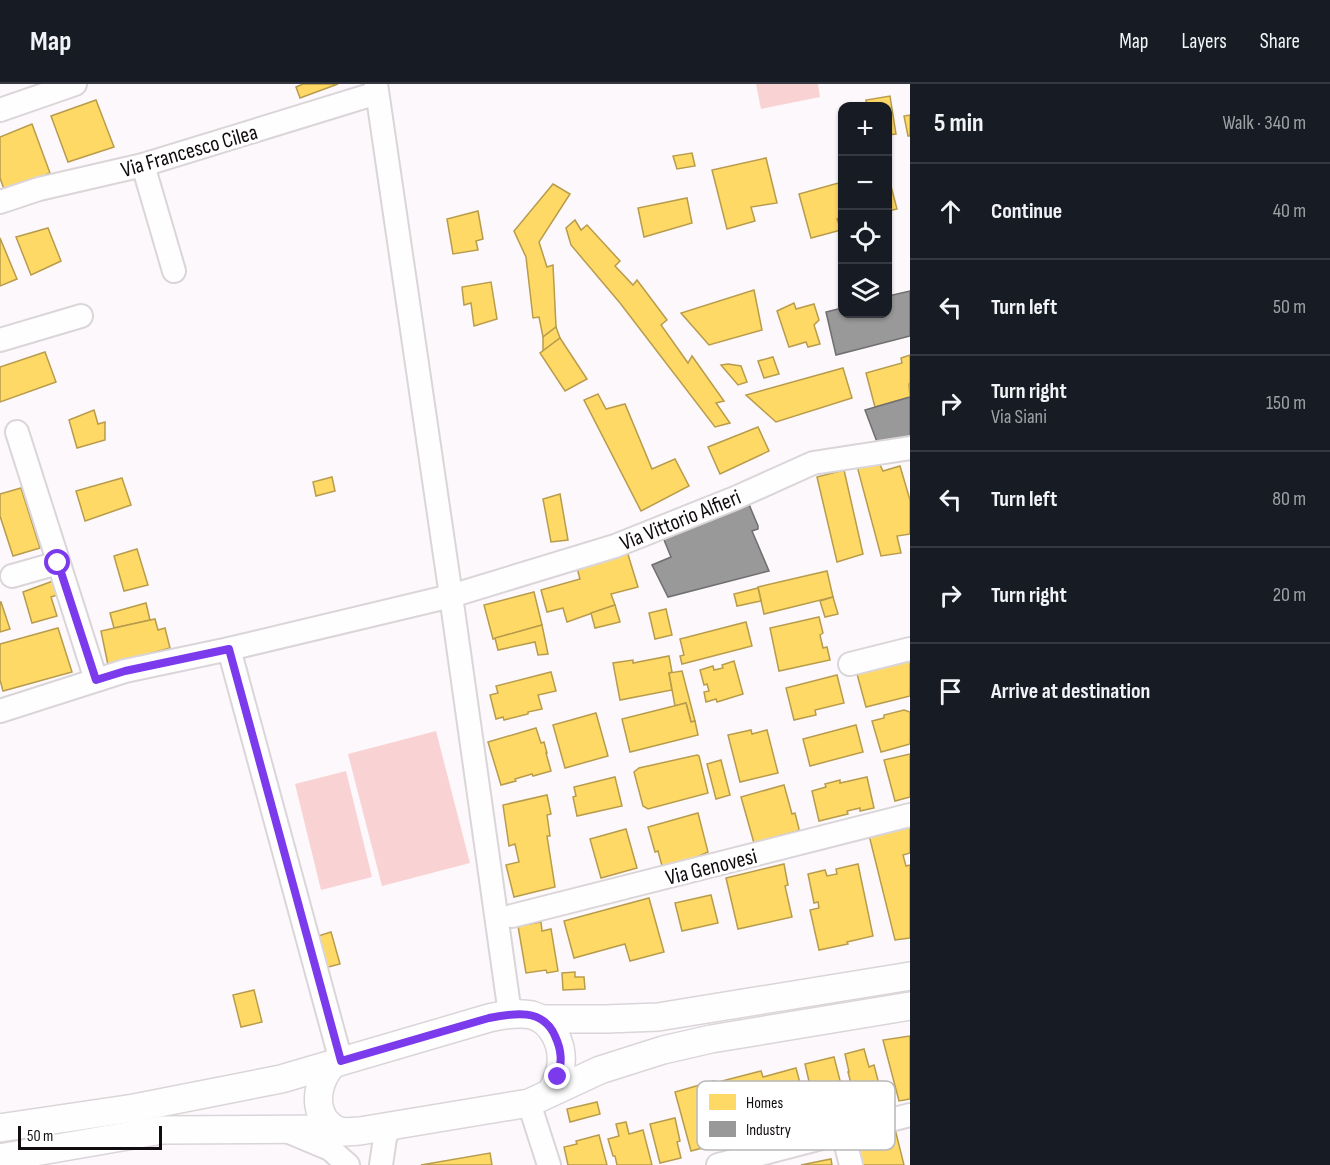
<!DOCTYPE html>
<meta charset="utf-8">
<style>
body{margin:0;font-family:"Sofia Sans Condensed",sans-serif;background:#20242c;color:#f1f3f6}
.controls{position:absolute;right:18px;top:18px;display:grid;overflow:hidden;border-radius:12px;box-shadow:0 2px 4px #0004}
.controls button{width:54px;height:54px;display:grid;place-items:center;padding:0;border:0;border-bottom:2px solid #363941;background:#171b24;color:#f1f3f6;font:30px sans-serif}
.scale{position:absolute;left:18px;bottom:15px;width:144px;box-sizing:border-box;padding-left:6px;border:3px solid #110c10;border-top:0;font-size:16px;line-height:21px;white-space:nowrap;color:#110c10;-webkit-text-stroke:4px #fff;paint-order:stroke}
.stop{position:absolute;width:18px;height:18px;margin:-14px;border:4px solid #7c3aed;border-radius:50%;background:#fff}
.stop.end{background:#7c3aed;border-color:#fff;box-shadow:0 2px 6px #0008}
.list{margin:0;padding:0;list-style:none}
h2{display:flex;justify-content:space-between;align-items:center;height:78px;margin:0;padding:0 24px;font-size:26px}
h2 small{font-size:20px;font-weight:400;color:#9ea1a6}
.list li{display:grid;grid-template-columns:39px 1fr auto;gap:18px;align-items:center;box-sizing:border-box;height:96px;padding:0 24px;border-top:2px solid #363941}
.list b{display:block;font-size:22px;white-space:nowrap}
.list p{margin:0;font-size:20px;white-space:nowrap;color:#9ea1a6}
.list em{font-size:20px;font-style:normal;color:#9ea1a6}
.icon{flex:none;width:33px;height:33px;fill:none;stroke:currentColor;stroke-width:2;stroke-linecap:round;stroke-linejoin:round}
.map{position:relative;flex:none;width:910px;height:1081px;overflow:hidden}
header{display:flex;align-items:center;gap:36px;box-sizing:border-box;height:84px;padding:0 30px;background:#171b24;border-bottom:2px solid #363941}
header strong{font-size:28px}
nav{display:flex;gap:33px;margin-inline-start:auto;font-size:21px}
main{display:flex}
aside{flex:1;background:#171b24}
.map>svg:first-child{display:block}
.green{fill:#f9d3d4}
.homes{fill:#ffd966;stroke:#b89c4c;stroke-width:1.5}
.industry{fill:#999;stroke:#706f70;stroke-width:1.5}
.lines{fill:none;stroke-linecap:round;stroke-linejoin:round}
.minor-casing{stroke:#dad5d9;stroke-width:26}
.major-casing{stroke:#dad5d9;stroke-width:30}
.minor{stroke:#fffefe;stroke-width:22}
.major{stroke:#fffefe;stroke-width:27}
.route{stroke:#7c3aed;stroke-width:8}
.labels{text-anchor:middle;stroke-width:6;stroke-linejoin:round;paint-order:stroke}
.street-label{font-size:22px;fill:#110c10;stroke:#fff}
.key{fill:#fff;stroke:#b8b6b7;stroke-width:1.5}
.key-label{font-size:16px;fill:#110c10}
</style>
<header>
<strong>Map</strong>
<nav><a>Map</a><a>Layers</a><a>Share</a></nav>
</header>
<main>
<div class="map">
<svg width="910" height="1081" viewBox="0 0 910 1081">
<rect width="100%" height="100%" fill="#fcf8fb"/>
<g class="green">
<polygon points="756,0 818,0 820,13 761,25"/>
<polygon points="436,647 470,779 382,802 348,670"/>
<polygon points="346,687 372,793 321,806 295,700"/>
</g>
<g class="homes">
<polygon points="303,0 338,0 300,14 296,3"/>
<polygon points="890,12 896,50 888,51 888,22 867,22 866,16"/>
<polygon points="96,16 114,63 68,78 51,32"/>
<polygon points="910,31 910,52 908,52 904,32"/>
<polygon points="32,40 50,89 5,108 0,94 0,53"/>
<polygon points="692,69 695,82 677,85 673,72"/>
<polygon points="766,74 777,119 751,123 755,137 727,145 712,86"/>
<polygon points="888,91 897,125 888,127"/>
<polygon points="842,98 842,133 837,135 841,146 811,154 799,110"/>
<polygon points="553,100 570,110 539,158 547,183 553,181 556,243 543,253 539,233 533,234 526,173 514,147"/>
<polygon points="687,114 692,139 644,153 638,124"/>
<polygon points="478,127 483,155 476,157 478,166 453,170 447,135"/>
<polygon points="575,136 581,146 587,141 620,177 615,182 633,201 637,196 667,236 661,241 688,279 692,272 724,317 716,319 730,339 715,343 620,219 571,161 566,144"/>
<polygon points="48,144 61,177 31,191 16,153"/>
<polygon points="0,154 17,195 0,202"/>
<polygon points="491,198 497,235 474,242 471,219 464,221 462,203"/>
<polygon points="754,206 762,246 709,261 681,229"/>
<polygon points="794,219 796,225 814,220 819,236 814,241 820,260 808,263 806,258 789,263 777,227"/>
<polygon points="556,243 560,254 543,267 543,253"/>
<polygon points="560,254 587,295 565,307 540,269"/>
<polygon points="45,268 56,298 0,318 0,283"/>
<polygon points="910,271 910,300 909,300 910,313 875,323 866,289 902,279 901,274"/>
<polygon points="773,273 779,290 764,294 758,277"/>
<polygon points="728,280 741,282 747,298 738,301 721,281"/>
<polygon points="843,284 852,314 776,338 746,311"/>
<polygon points="598,310 606,325 625,320 652,385 675,375 689,402 641,427 584,316"/>
<polygon points="94,326 98,340 105,338 105,356 77,364 69,336"/>
<polygon points="758,343 769,367 720,390 708,363"/>
<polygon points="879,379 883,387 900,382 910,416 910,450 897,452 901,469 881,472 857,382"/>
<polygon points="844,386 863,470 837,478 817,393"/>
<polygon points="332,393 335,407 316,412 313,398"/>
<polygon points="122,394 131,421 85,437 76,407"/>
<polygon points="21,404 40,464 13,472 0,432 0,410"/>
<polygon points="560,410 568,456 551,458 543,415"/>
<polygon points="626,464 638,503 611,510 615,521 567,538 563,524 547,528 541,506 580,495 577,484"/>
<polygon points="137,465 148,501 124,507 114,472"/>
<polygon points="827,487 833,513 764,530 758,503"/>
<polygon points="53,497 57,511 51,513 57,532 32,539 23,508"/>
<polygon points="758,504 761,517 737,522 734,510"/>
<polygon points="534,508 542,541 493,555 484,521"/>
<polygon points="833,513 838,530 825,533 820,517"/>
<polygon points="0,518 1,518 10,545 0,548"/>
<polygon points="146,519 150,536 114,544 110,529"/>
<polygon points="615,521 620,538 595,544 591,529"/>
<polygon points="666,525 672,551 655,555 649,529"/>
<polygon points="819,533 823,549 820,551 823,564 827,563 830,576 779,587 770,544"/>
<polygon points="155,535 158,546 165,544 170,564 108,581 101,547"/>
<polygon points="746,538 752,562 682,580 680,572 684,571 680,555"/>
<polygon points="542,541 548,570 538,571 535,558 498,566 495,554"/>
<polygon points="58,544 72,588 3,607 0,596 0,560"/>
<polygon points="669,572 672,588 669,589 672,606 620,616 613,579 633,576 633,579"/>
<polygon points="734,577 743,610 717,618 716,615 706,618 704,608 709,607 707,600 704,601 700,586 713,582 714,586 723,584 722,581"/>
<polygon points="910,577 910,612 866,623 857,590"/>
<polygon points="682,587 695,637 691,638 686,619 675,622 669,589"/>
<polygon points="551,588 556,607 538,611 542,625 528,628 528,630 504,636 503,633 496,635 490,611 498,609 496,602"/>
<polygon points="837,591 844,619 815,626 816,631 794,636 786,604"/>
<polygon points="686,619 691,638 695,637 698,651 630,668 622,635"/>
<polygon points="904,626 910,628 910,660 881,668 872,637 884,634 884,631"/>
<polygon points="596,629 608,672 565,684 553,641"/>
<polygon points="856,641 863,668 810,682 803,655"/>
<polygon points="536,644 541,659 544,658 547,669 546,669 551,687 533,692 532,690 515,695 516,697 501,701 488,658"/>
<polygon points="751,646 752,650 767,646 778,689 740,698 728,651"/>
<polygon points="910,670 910,713 895,717 884,676"/>
<polygon points="697,671 699,672 708,709 648,725 643,722 634,688 639,684"/>
<polygon points="721,676 730,711 716,715 707,680"/>
<polygon points="615,693 622,722 577,732 573,713 576,712 574,703"/>
<polygon points="867,693 874,724 860,727 860,724 847,727 848,730 819,737 812,707 826,703 825,700 840,696 840,699"/>
<polygon points="784,701 792,730 795,729 799,745 798,747 754,759 741,713"/>
<polygon points="547,711 551,730 547,731 550,752 547,752 555,803 514,813 506,781 519,778 515,760 509,762 503,721"/>
<polygon points="698,729 708,768 688,777 662,782 658,767 655,768 648,743"/>
<polygon points="910,741 910,769 903,771 906,782 910,781 910,854 895,856 869,751"/>
<polygon points="626,745 637,784 601,794 590,755"/>
<polygon points="784,780 788,801 785,802 792,833 738,845 726,794"/>
<polygon points="858,780 873,852 847,858 848,860 819,866 810,826 819,824 818,818 814,819 808,790 825,786 827,792 837,790 836,785"/>
<polygon points="711,811 718,839 682,847 675,819"/>
<polygon points="649,814 664,868 630,877 625,860 574,874 564,837"/>
<polygon points="541,838 542,847 551,845 558,887 547,889 546,886 526,889 518,842"/>
<polygon points="331,848 340,880 324,884 315,853"/>
<polygon points="575,888 575,893 584,893 585,905 563,906 562,889"/>
<polygon points="254,906 262,938 241,943 233,911"/>
<polygon points="910,952 910,1015 899,1017 883,956"/>
<polygon points="864,965 869,983 874,981 881,1008 884,1007 888,1023 859,1031 848,988 849,988 845,970"/>
<polygon points="834,973 847,1024 817,1032 805,980"/>
<polygon points="796,984 811,1041 786,1048 780,1025 771,1027 776,1046 765,1049 763,1042 736,1049 722,997 761,987 763,993"/>
<polygon points="714,997 729,1057 691,1067 675,1008"/>
<polygon points="597,1018 600,1030 570,1038 567,1025"/>
<polygon points="675,1034 680,1057 677,1058 681,1074 660,1079 650,1040"/>
<polygon points="626,1038 629,1050 643,1046 652,1081 617,1081 615,1072 613,1072 608,1055 619,1052 616,1040"/>
<polygon points="894,1041 904,1081 860,1081 852,1052"/>
<polygon points="599,1051 607,1081 568,1081 564,1063 577,1060 576,1057"/>
<polygon points="490,1069 492,1081 421,1081"/>
<polygon points="831,1075 832,1081 801,1081"/>
</g>
<g class="industry">
<polygon points="910,207 910,252 836,271 826,228 842,224 842,230 888,230 888,212"/>
<polygon points="910,313 910,357 877,358 865,326"/>
<polygon points="748,418 758,442 758,445 752,447 769,487 668,513 652,481 671,473 662,451"/>
</g>
<g class="lines">
<g class="minor-casing">
<g id="minor">
<polyline points="376,0 451,512 510,930"/>
<polyline points="0,26 75,0"/>
<polyline points="143,81 174,187"/>
<polyline points="0,118 39,105 143,81 377,9"/>
<polyline points="0,256 81,232"/>
<polyline points="17,348 96,596"/>
<polyline points="12,492 58,479"/>
<polyline points="229,565 341,977"/>
<polyline points="850,580 910,565"/>
<polyline points="0,627 125,587 229,565 451,512 615,462 735,414 813,379 910,364"/>
<polyline points="512,832 910,731"/>
<polyline points="529,1019 549,1081"/>
<polyline points="287,1047 330,1065 348,1081"/>
<polyline points="843,1049 851,1081"/>
<polyline points="381,1081 385,1054 390,1042"/>
<polyline points="718,1081 910,1031"/>
</g>
</g>
<g class="major-casing">
<g id="major">
<polyline points="541,935 606,935 658,933 910,892"/>
<path d="M332 981C320 994 313 1017 324 1035 326 1038 331 1042 334 1045"/>
<path d="M0 1044 134 1024 281 995 489 934C503 931 518 928 532 931 552 937 563 960 561 980 560 990 556 998 552 1007"/>
<polyline points="0,1074 162,1046 334,1045 344,1048 360,1047 529,1019 600,986 663,966 711,955 910,922"/>
</g>
</g>
<use href="#minor" class="minor"/>
<use href="#major" class="major"/>
</g>
<g class="lines">
<path class="route" d="M58 479 96 596 125 587 229 565 341 977 489 934C514 929 543 924 555 952 562 967 562 978 558 993"/>
</g>
<g class="labels">
<g class="street-label">
<text transform="translate(189 66) rotate(-16)" y="8">Via Francesco Cilea</text>
<text transform="translate(680 435) rotate(-22)" y="8">Via Vittorio Alfieri</text>
<text transform="translate(711 782) rotate(-14)" y="8">Via Genovesi</text>
</g>
</g>
<rect x="697" y="997" width="198" height="69" rx="9" class="key"/>
<rect x="709" y="1010" width="27" height="16" fill="#ffd966"/>
<rect x="709" y="1037" width="27" height="16" fill="#999"/>
<g class="key-label">
<text x="746" y="1024">Homes</text>
<text x="746" y="1051">Industry</text>
</g>
</svg>
<div class="controls">
<button>+</button>
<button>−</button>
<button><svg class="icon" aria-label="locate" viewBox="0 0 24 24"><circle cx="12" cy="12" r="6"/><path d="M12 2v4M12 18v4M2 12h4M18 12h4"/></svg></button>
<button><svg class="icon" aria-label="layers" viewBox="0 0 24 24"><path d="M12 4l9 5-9 5-9-5zM3 14l9 5 9-5"/></svg></button>
</div>
<div class="scale">50 m</div>
<div class="stop" style="left:58px;top:479px"></div>
<div class="stop end" style="left:558px;top:993px"></div>
</div>
<aside>
<h2>5 min<small>Walk · 340 m</small></h2>
<ul class="list">
<li><svg class="icon" aria-label="ahead" viewBox="0 0 24 24"><path d="M12 20V5M6 11l6-6 6 6"/></svg><div><b>Continue</b></div><em>40 m</em></li>
<li><svg class="icon" aria-label="left" viewBox="0 0 24 24"><path d="M17 20v-9H6M10 6l-5 5 5 5"/></svg><div><b>Turn left</b></div><em>50 m</em></li>
<li><svg class="icon" aria-label="right" viewBox="0 0 24 24"><path d="M7 20v-9h11M14 6l5 5-5 5"/></svg><div><b>Turn right</b><p>Via Siani</p></div><em>150 m</em></li>
<li><svg class="icon" aria-label="left" viewBox="0 0 24 24"><path d="M17 20v-9H6M10 6l-5 5 5 5"/></svg><div><b>Turn left</b></div><em>80 m</em></li>
<li><svg class="icon" aria-label="right" viewBox="0 0 24 24"><path d="M7 20v-9h11M14 6l5 5-5 5"/></svg><div><b>Turn right</b></div><em>20 m</em></li>
<li><svg class="icon" aria-label="arrive" viewBox="0 0 24 24"><path d="M6 21V4h12l-3 4 3 4H6"/></svg><div><b>Arrive at destination</b></div></li>
</ul>
</aside>
</main>
